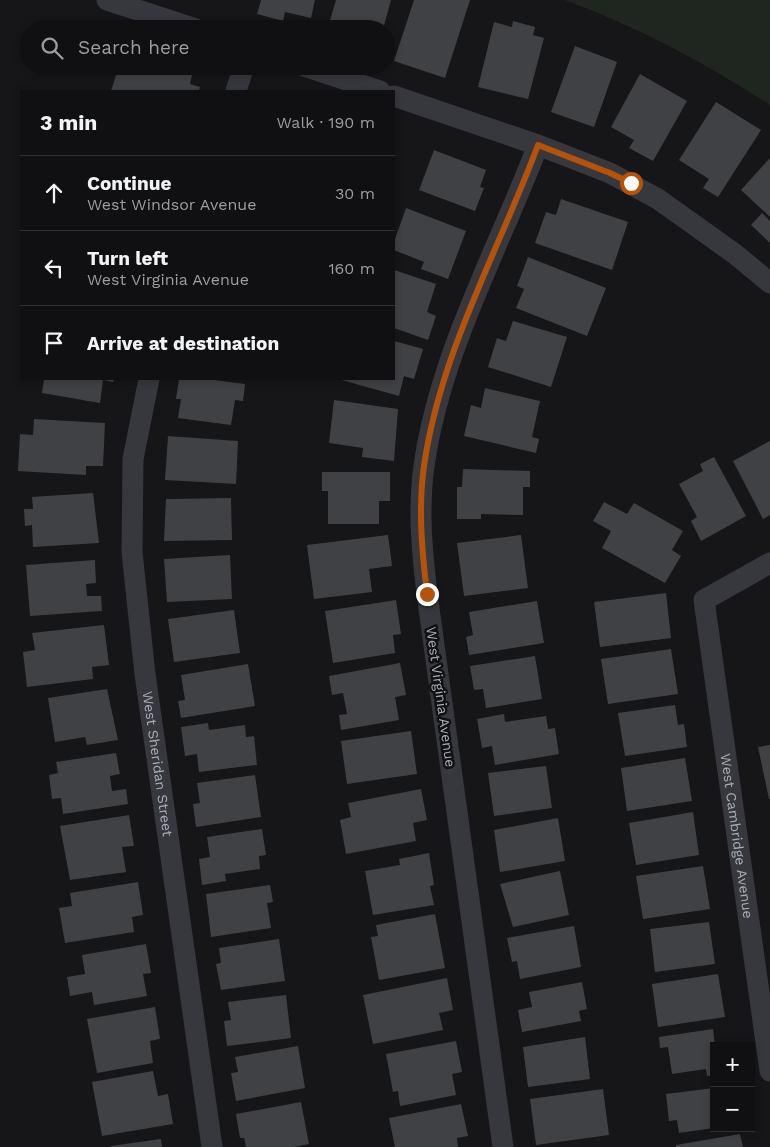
<!DOCTYPE html>
<meta charset="utf-8">
<style>
body{margin:0;font-family:"Work Sans",sans-serif;background:#1e1e20;color:#f1f3f6}
.controls{position:absolute;right:15px;bottom:15px;display:grid;overflow:hidden;border-radius:0px;box-shadow:0 2px 8px #0003}
.controls button{width:45px;height:45px;display:grid;place-items:center;padding:0;border:0;border-bottom:1px solid #303032;background:#101012;color:#f1f3f6;font:25px sans-serif}
.stop{position:absolute;width:15px;height:15px;margin:-11px;border:4px solid #b45309;border-radius:50%;background:#fff}
.stop.end{background:#b45309;border-color:#fff;box-shadow:0 1px 5px #0008}
.list{margin:0;padding:0;list-style:none}
h2{display:flex;justify-content:space-between;align-items:center;height:65px;margin:0;padding:0 20px;font-size:21px}
h2 small{font-size:16px;font-weight:400;color:#9c9d9f}
.list li{display:grid;grid-template-columns:32px 1fr auto;gap:15px;align-items:center;box-sizing:border-box;height:75px;padding:0 20px;border-top:1px solid #303032}
.list b{display:block;font-size:19px;white-space:nowrap}
.list p{margin:0;font-size:16px;white-space:nowrap;color:#9c9d9f}
.list em{font-size:16px;font-style:normal;color:#9c9d9f}
.icon{flex:none;width:28px;height:28px;fill:none;stroke:currentColor;stroke-width:2;stroke-linecap:round;stroke-linejoin:round}
.map{position:relative;flex:none;width:770px;height:1147px;overflow:hidden}
.search{position:absolute;background:#101012;box-shadow:0 2px 8px #0003;left:20px;top:20px;width:375px;height:55px;display:flex;align-items:center;gap:12px;box-sizing:border-box;padding:0 18px;border-radius:28px;color:#9c9d9f;font-size:19px}
.panel{position:absolute;background:#101012;box-shadow:0 2px 8px #0003;left:20px;top:90px;width:375px;height:290px;border-radius:0px}
.map>svg:first-child{display:block}
.green{fill:#1e261f}
.building{fill:#404145}
.lines{fill:none;stroke-linecap:round;stroke-linejoin:round}
.street{stroke:#37383d;stroke-width:21}
.route{stroke:#b45309;stroke-width:6}
.labels{text-anchor:middle;stroke-width:5;stroke-linejoin:round;paint-order:stroke}
.street-label{font-size:14px;fill:#a8adb8;stroke:#111113}
</style>
<div class="map">
<svg width="770" height="1147" viewBox="0 0 770 1147">
<rect width="100%" height="100%" fill="#161618"/>
<path class="green" d="M565 0H770V105C705 63 638 27 565 0Z"/>
<g class="building">
<polygon points="261,0 315,0 311,18 285,12 283,21 257,14"/>
<polygon points="336,0 391,0 383,29 333,29 328,27"/>
<polygon points="414,0 470,0 445,78 394,61"/>
<polygon points="513,21 535,27 533,35 544,38 528,99 478,87 494,22 512,27"/>
<polygon points="575,46 617,62 594,127 551,112"/>
<polygon points="119,66 194,66 190,84 200,87 199,91 111,91"/>
<polygon points="640,74 687,101 653,161 629,148 634,140 611,127"/>
<polygon points="716,102 761,130 718,197 703,188 709,179 679,160"/>
<polygon points="434,150 486,170 480,187 484,188 475,211 419,190"/>
<polygon points="770,158 770,217 741,190"/>
<polygon points="561,199 628,222 612,270 535,243 546,212 556,215"/>
<polygon points="406,208 466,231 448,279 421,269 424,262 394,250 394,242"/>
<polygon points="762,213 770,221 770,243 751,225"/>
<polygon points="528,257 606,288 587,336 516,308 524,289 517,286"/>
<polygon points="394,270 436,284 427,312 436,316 428,340 394,328"/>
<polygon points="513,321 567,337 551,387 488,367 497,338 506,341"/>
<polygon points="394,341 423,349 414,379 404,376 399,396 338,379 394,379"/>
<polygon points="44,379 114,379 113,382 103,380 100,403 42,393"/>
<polygon points="179,379 206,379 245,384 243,401 235,400 231,425 178,418 181,399 176,399"/>
<polygon points="485,388 540,401 532,437 539,439 536,453 464,436 471,405 481,408"/>
<polygon points="334,400 398,409 394,461 362,457 363,448 329,443"/>
<polygon points="34,419 105,423 103,466 86,466 86,475 18,471 20,434 33,435"/>
<polygon points="168,436 238,441 236,484 165,480"/>
<polygon points="770,441 770,515 763,519 733,461"/>
<polygon points="714,457 746,516 701,541 691,521 697,517 679,484 703,471 700,464"/>
<polygon points="463,469 530,471 530,487 523,487 523,515 481,514 481,519 457,519 457,487 462,487"/>
<polygon points="322,472 390,472 390,501 379,501 379,524 328,524 328,491 322,491"/>
<polygon points="93,493 99,543 33,547 32,525 25,526 24,509 33,509 32,497"/>
<polygon points="231,498 232,540 164,541 166,499"/>
<polygon points="604,502 627,514 634,503 683,531 672,550 681,556 665,583 602,548 611,531 593,521"/>
<polygon points="388,535 392,566 369,569 372,592 314,599 307,545"/>
<polygon points="521,535 528,588 464,596 457,543"/>
<polygon points="230,555 232,599 167,602 164,559"/>
<polygon points="95,560 96,583 86,584 87,596 101,596 102,611 30,616 26,565"/>
<polygon points="666,593 671,638 600,647 594,602"/>
<polygon points="396,600 401,634 393,635 395,653 333,663 325,611"/>
<polygon points="537,601 544,643 469,655 466,637 473,635 469,612"/>
<polygon points="234,610 240,653 174,662 168,619"/>
<polygon points="104,625 109,665 92,667 93,679 27,687 23,652 35,650 32,633"/>
<polygon points="671,649 678,694 608,704 601,659"/>
<polygon points="535,656 542,699 486,708 483,689 474,690 470,666"/>
<polygon points="400,663 406,695 395,697 399,720 341,730 339,715 347,714 343,693 332,695 329,676"/>
<polygon points="248,664 255,706 181,718 178,701 185,700 181,675"/>
<polygon points="107,689 118,740 87,745 85,737 55,742 48,698"/>
<polygon points="675,705 678,725 684,724 687,747 625,756 618,713"/>
<polygon points="504,714 505,722 546,716 548,729 555,728 559,754 495,765 492,746 482,748 477,719"/>
<polygon points="208,723 209,730 245,725 246,737 254,736 257,765 199,772 197,754 185,756 181,727"/>
<polygon points="411,731 417,774 347,784 341,741"/>
<polygon points="770,745 770,799 769,799 758,747"/>
<polygon points="116,753 120,774 110,776 112,791 126,789 128,804 63,814 61,798 52,799 49,775 58,773 56,762"/>
<polygon points="685,758 692,801 627,811 621,768"/>
<polygon points="546,766 552,808 494,816 488,773"/>
<polygon points="255,775 261,817 196,827 193,804 200,803 197,783"/>
<polygon points="421,789 427,820 413,823 416,841 346,854 340,820 351,817 348,803"/>
<polygon points="693,812 699,855 636,865 629,823"/>
<polygon points="129,815 134,846 122,847 126,872 70,880 60,826"/>
<polygon points="558,818 565,861 500,872 494,830"/>
<polygon points="262,829 266,855 259,856 260,869 225,874 226,881 202,885 199,859 210,857 207,837"/>
<polygon points="429,853 434,885 430,886 434,905 373,915 365,871 400,865 399,859"/>
<polygon points="703,866 710,909 643,919 636,876"/>
<polygon points="560,871 569,915 513,927 500,884"/>
<polygon points="138,882 143,915 132,917 134,932 65,943 59,908 72,906 70,893"/>
<polygon points="270,885 273,902 267,903 271,928 211,937 206,894"/>
<polygon points="435,914 445,968 379,980 371,937 378,936 376,925"/>
<polygon points="709,922 715,964 655,972 650,929"/>
<polygon points="574,926 581,967 520,979 517,961 512,962 507,938"/>
<polygon points="279,939 285,981 221,990 216,964 221,963 219,948"/>
<polygon points="146,944 151,973 143,974 147,996 94,1005 92,992 70,996 67,977 85,974 82,955"/>
<polygon points="718,974 725,1017 658,1027 652,984"/>
<polygon points="447,978 453,1010 439,1013 443,1030 373,1044 363,995"/>
<polygon points="582,982 587,1009 579,1011 581,1021 522,1032 518,1010 532,1007 529,992"/>
<polygon points="286,995 291,1038 227,1046 224,1021 231,1020 228,1002"/>
<polygon points="155,1007 160,1039 150,1041 153,1063 97,1073 87,1019"/>
<polygon points="713,1029 715,1046 714,1075 707,1076 706,1069 672,1074 668,1047 660,1048 659,1037"/>
<polygon points="585,1037 590,1079 528,1087 523,1047"/>
<polygon points="456,1041 462,1072 452,1074 456,1095 400,1106 398,1091 393,1092 386,1054"/>
<polygon points="298,1046 305,1088 236,1101 231,1073 238,1072 235,1057"/>
<polygon points="153,1071 158,1096 168,1094 173,1124 102,1136 92,1082"/>
<polygon points="714,1088 714,1128 679,1133 677,1120 669,1121 666,1094"/>
<polygon points="603,1089 609,1135 536,1145 530,1099"/>
<polygon points="301,1102 309,1144 294,1147 246,1147 244,1138 240,1138 236,1114"/>
<polygon points="461,1104 468,1136 457,1138 458,1147 395,1147 389,1118"/>
<polygon points="740,1134 743,1147 676,1147 676,1145"/>
<polygon points="161,1139 162,1147 111,1147 111,1146"/>
</g>
<g class="lines">
<g class="street">
<polyline points="107,0 196,29"/>
<polyline points="304,66 380,91"/>
<polyline points="236,91 244,66"/>
<polyline points="394,96 538,145 610,173 658,199 735,254 770,283"/>
<path id="s1" d="M149 379 133 459 132 552 145 674 212 1147"/>
<path id="s2" d="M770 563 704 600 770 1071"/>
<path d="M503 1147 427 594C422 551 418 509 424 466 440 353 498 250 538 145"/>
</g>
</g>
<g class="lines">
<path class="route" d="M427 594C422 551 418 509 424 466 440 353 499 250 538 145L610 173 631 183"/>
</g>
<g class="labels">
<g class="street-label">
<text transform="translate(441 697) rotate(82)" y="5">West Virginia Avenue</text>
<text dy="5" stroke="none"><textPath href="#s1" startOffset="388">West Sheridan Street</textPath></text>
<text dy="5" stroke="none"><textPath href="#s2" startOffset="314">West Cambridge Avenue</textPath></text>
</g>
</g>
</svg>
<div class="controls">
<button>+</button>
<button>−</button>
</div>
<div class="stop" style="left:631px;top:183px"></div>
<div class="stop end" style="left:427px;top:594px"></div>
<div class="search"><svg class="icon" aria-label="search" viewBox="0 0 24 24"><circle cx="10" cy="10" r="6"/><path d="M15 15l6 6"/></svg>Search here</div>
<section class="panel">
<h2>3 min<small>Walk · 190 m</small></h2>
<ul class="list">
<li><svg class="icon" aria-label="ahead" viewBox="0 0 24 24"><path d="M12 20V5M6 11l6-6 6 6"/></svg><div><b>Continue</b><p>West Windsor Avenue</p></div><em>30 m</em></li>
<li><svg class="icon" aria-label="left" viewBox="0 0 24 24"><path d="M17 20v-9H6M10 6l-5 5 5 5"/></svg><div><b>Turn left</b><p>West Virginia Avenue</p></div><em>160 m</em></li>
<li><svg class="icon" aria-label="arrive" viewBox="0 0 24 24"><path d="M6 21V4h12l-3 4 3 4H6"/></svg><div><b>Arrive at destination</b></div></li>
</ul>
</section>
</div>
